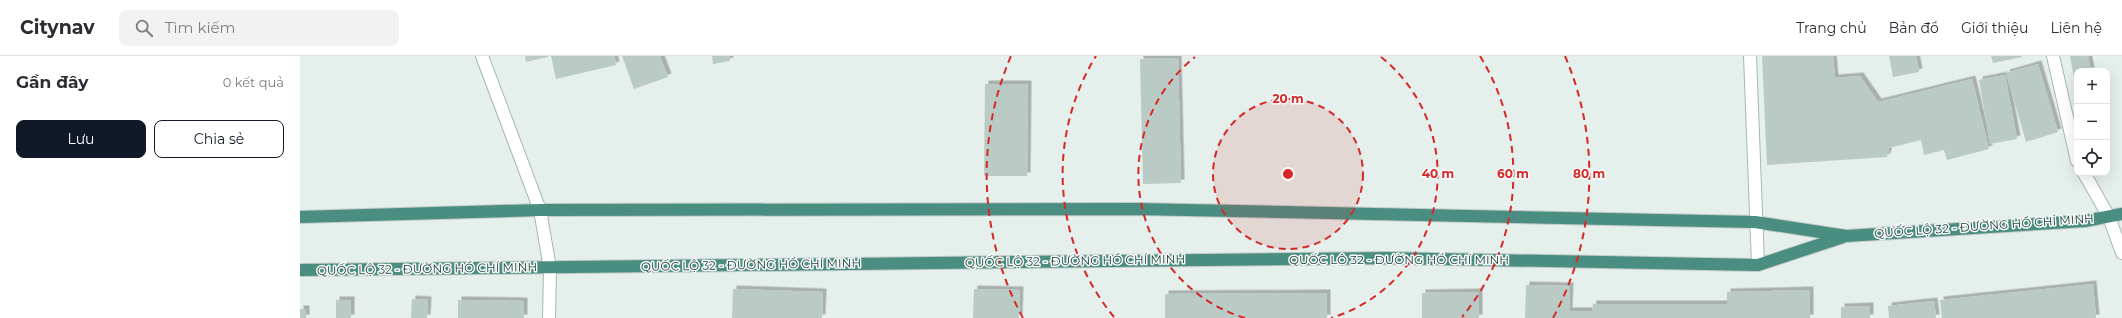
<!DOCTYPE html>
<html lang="vi">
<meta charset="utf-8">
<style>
body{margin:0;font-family:Montserrat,sans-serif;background:#f2f2f3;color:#2b2b33}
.controls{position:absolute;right:12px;top:12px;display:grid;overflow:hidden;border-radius:8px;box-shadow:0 4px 16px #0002}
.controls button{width:36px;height:36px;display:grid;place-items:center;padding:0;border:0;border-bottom:1px solid #e1e1e2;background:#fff;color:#2b2b33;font:20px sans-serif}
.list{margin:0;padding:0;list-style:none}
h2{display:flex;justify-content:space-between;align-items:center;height:52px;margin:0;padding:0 16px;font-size:17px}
h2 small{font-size:13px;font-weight:400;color:#7c7c81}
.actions{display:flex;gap:8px;padding:12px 16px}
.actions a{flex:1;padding:9px 0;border:1px solid #111827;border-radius:8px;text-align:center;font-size:14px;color:#111827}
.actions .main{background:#111827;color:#fff}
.icon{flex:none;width:22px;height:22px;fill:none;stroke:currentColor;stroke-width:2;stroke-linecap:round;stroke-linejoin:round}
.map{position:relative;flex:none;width:1822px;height:262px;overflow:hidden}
header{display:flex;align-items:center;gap:24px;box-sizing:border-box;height:56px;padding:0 20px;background:#fff;border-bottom:1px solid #e1e1e2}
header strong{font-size:19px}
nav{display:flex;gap:22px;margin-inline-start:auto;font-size:14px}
.search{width:280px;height:36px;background:#f2f2f3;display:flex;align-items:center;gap:10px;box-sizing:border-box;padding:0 14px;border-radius:8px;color:#7c7c81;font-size:15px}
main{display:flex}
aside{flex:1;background:#fff}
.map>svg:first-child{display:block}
.building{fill:#bacbc5;filter:url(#shadow)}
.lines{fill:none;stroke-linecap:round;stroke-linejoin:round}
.minor-casing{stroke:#a7b8b3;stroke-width:14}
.tertiary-casing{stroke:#a7b8b3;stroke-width:14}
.trunk-casing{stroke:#c1cac8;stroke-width:14}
.minor{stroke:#fff;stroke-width:12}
.tertiary{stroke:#fff;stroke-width:12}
.trunk{stroke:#4a8d81;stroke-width:12}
.ring{fill:none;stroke:#d62828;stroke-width:2;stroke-dasharray:7 5}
.labels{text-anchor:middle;stroke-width:3;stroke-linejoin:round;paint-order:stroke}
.street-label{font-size:12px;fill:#22433c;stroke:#f7fbf9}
.centre{fill:#d62828;stroke:#f7fbf9;stroke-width:2}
.ring-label{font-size:12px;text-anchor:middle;font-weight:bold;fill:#d62828;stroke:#f7fbf9;stroke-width:3;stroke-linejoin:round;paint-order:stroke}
</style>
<header>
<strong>Citynav</strong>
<div class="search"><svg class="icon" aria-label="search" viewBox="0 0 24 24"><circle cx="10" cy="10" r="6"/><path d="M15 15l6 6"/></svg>Tìm kiếm</div>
<nav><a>Trang chủ</a><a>Bản đồ</a><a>Giới thiệu</a><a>Liên hệ</a></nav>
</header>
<main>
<aside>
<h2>Gần đây<small>0 kết quả</small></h2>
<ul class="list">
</ul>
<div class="actions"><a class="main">Lưu</a><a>Chia sẻ</a></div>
</aside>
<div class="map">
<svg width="1822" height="262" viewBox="0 0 1822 262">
<defs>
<filter id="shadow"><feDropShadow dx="3.5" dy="-3.5" stdDeviation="0" flood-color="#0004"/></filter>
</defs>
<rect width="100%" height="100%" fill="#e5efeb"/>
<g class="building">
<polygon points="225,0 248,0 248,1 226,6"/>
<polygon points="251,0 314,0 316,9 256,23"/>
<polygon points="322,0 360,0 368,21 334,33"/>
<polygon points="412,0 430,0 430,5 413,8"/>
<polygon points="1462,0 1533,0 1535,22 1560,20 1578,46 1672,23 1689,93 1647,104 1644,94 1624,99 1621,84 1589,92 1587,101 1467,109"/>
<polygon points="1589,0 1616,0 1619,16 1593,21"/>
<polygon points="1691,0 1722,0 1722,1 1693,7"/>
<polygon points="1770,0 1788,0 1791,15 1777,15 1777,39"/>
<polygon points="878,2 881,127 843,128 840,3"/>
<polygon points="1738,8 1758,76 1726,86 1706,17"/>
<polygon points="1705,19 1717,83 1690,88 1679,24"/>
<polygon points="685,28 728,28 727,120 684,120"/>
<polygon points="1793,228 1796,262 1642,262 1640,244"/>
<polygon points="1226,229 1270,230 1269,255 1292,255 1293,248 1427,248 1427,236 1510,234 1510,262 1225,262"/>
<polygon points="433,233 523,236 522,262 432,262"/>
<polygon points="674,233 720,234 719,262 673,262"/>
<polygon points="1179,236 1179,262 1122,262 1122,237"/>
<polygon points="1027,237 1027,262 865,262 865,238"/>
<polygon points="112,243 128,244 127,262 111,262"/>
<rect x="36" y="244" width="15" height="18"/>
<polygon points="158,244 224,245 224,262 158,262"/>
<polygon points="1634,245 1636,262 1589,262 1588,250"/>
<polygon points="1570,250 1570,262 1541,262 1541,251"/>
<rect x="0" y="253" width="6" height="9"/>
</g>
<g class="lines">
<g class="minor-casing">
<g id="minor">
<polyline points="182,0 240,154 250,212 249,262"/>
<polyline points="1753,0 1777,105"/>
<polyline points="1784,117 1809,161 1822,197"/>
</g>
</g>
<g class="tertiary-casing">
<polyline id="tertiary" points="1450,0 1458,209"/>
</g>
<g class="trunk-casing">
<g id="trunk">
<polyline points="0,161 240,154 837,153 1455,166 1546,180 1785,165 1822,158"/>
<polyline points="0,214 1086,202 1458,209 1543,181"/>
</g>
</g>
<use href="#minor" class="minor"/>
<use href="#tertiary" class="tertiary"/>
<use href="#trunk" class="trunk"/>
</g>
<circle cx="988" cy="118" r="75" fill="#d62828" fill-opacity=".12"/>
<g class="ring">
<circle cx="988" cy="118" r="75"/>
<path d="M945 262A150 150 0 0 1 895 1M1081 1A150 150 0 0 1 1031 262"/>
<path d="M814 261A225 225 0 0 1 796 0M1180 0A225 225 0 0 1 1162 261"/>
<path d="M723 262A301 301 0 0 1 711 0M1265 0A301 301 0 0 1 1253 262"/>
</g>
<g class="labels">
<g class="street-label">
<text transform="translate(1684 170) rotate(-4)" y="4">QUỐC LỘ 32 - ĐƯỜNG HỒ CHÍ MINH</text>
<text x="1099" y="208">QUỐC LỘ 32 - ĐƯỜNG HỒ CHÍ MINH</text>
<text transform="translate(775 205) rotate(-1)" y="4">QUỐC LỘ 32 - ĐƯỜNG HỒ CHÍ MINH</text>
<text transform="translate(451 209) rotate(-1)" y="4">QUỐC LỘ 32 - ĐƯỜNG HỒ CHÍ MINH</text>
<text transform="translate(127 213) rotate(-1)" y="4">QUỐC LỘ 32 - ĐƯỜNG HỒ CHÍ MINH</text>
</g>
</g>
<circle cx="988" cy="118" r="6" class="centre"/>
<g class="ring-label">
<text x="988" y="47">20 m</text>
<text x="1138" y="122">40 m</text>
<text x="1213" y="122">60 m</text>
<text x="1289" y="122">80 m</text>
</g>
</svg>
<div class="controls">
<button>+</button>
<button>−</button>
<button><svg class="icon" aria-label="locate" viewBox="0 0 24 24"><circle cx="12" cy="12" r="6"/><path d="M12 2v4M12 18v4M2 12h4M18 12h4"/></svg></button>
</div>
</div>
</main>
